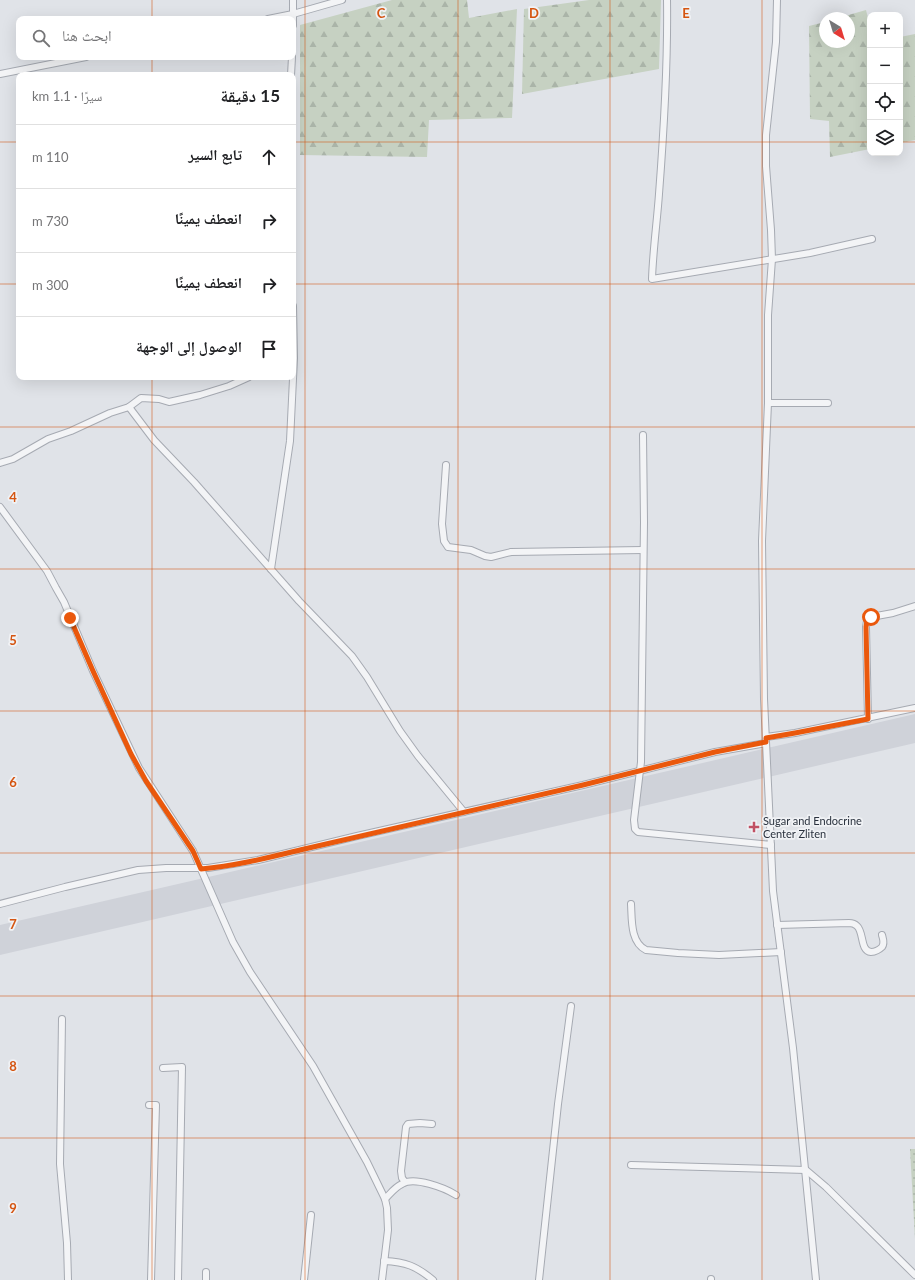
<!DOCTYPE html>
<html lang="ar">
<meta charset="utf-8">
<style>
body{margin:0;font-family:Lato,"Noto Naskh Arabic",sans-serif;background:#f6f6f6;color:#202124;direction:rtl}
.controls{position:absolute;right:12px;top:12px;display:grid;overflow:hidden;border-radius:8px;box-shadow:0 4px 16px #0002}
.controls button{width:36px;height:36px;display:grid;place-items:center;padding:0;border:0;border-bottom:1px solid #e0e0e0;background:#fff;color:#202124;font:20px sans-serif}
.compass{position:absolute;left:819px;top:12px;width:36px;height:36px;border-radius:50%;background:#fff;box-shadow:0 4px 16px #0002;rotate:142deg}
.stop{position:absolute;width:12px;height:12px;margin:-9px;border:3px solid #ea580c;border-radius:50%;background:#fff}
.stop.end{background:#ea580c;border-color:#fff;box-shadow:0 1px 4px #0008}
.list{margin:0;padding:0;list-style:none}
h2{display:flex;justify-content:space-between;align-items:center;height:52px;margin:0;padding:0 16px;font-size:17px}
h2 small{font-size:13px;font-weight:400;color:#757577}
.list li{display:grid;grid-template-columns:26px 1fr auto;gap:12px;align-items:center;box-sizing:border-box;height:64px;padding:0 16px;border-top:1px solid #e0e0e0}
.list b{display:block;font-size:15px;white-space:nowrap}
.list em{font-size:13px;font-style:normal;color:#757577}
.icon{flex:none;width:22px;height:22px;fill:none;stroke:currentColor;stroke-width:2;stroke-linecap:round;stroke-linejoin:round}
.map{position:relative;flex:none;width:915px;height:1280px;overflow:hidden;direction:ltr}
.search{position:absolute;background:#fff;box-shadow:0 4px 16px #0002;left:16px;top:16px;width:280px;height:44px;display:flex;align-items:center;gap:10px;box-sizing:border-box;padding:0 14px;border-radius:8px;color:#757577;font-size:15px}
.panel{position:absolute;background:#fff;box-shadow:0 4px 16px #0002;left:16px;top:72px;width:280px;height:308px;border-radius:8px;direction:rtl}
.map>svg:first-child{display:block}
.built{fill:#cfd2d9}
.green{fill:url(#green-dots)}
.forest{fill:url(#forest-firs)}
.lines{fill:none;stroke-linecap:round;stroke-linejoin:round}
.minor-casing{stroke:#a6aab2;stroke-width:8}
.minor{stroke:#f3f4f6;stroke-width:6}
.route{stroke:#ea580c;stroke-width:5}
.grid{fill:none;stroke:#d55511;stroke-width:1;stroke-opacity:0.55}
.poi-dot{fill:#c15164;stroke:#f0f2f5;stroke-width:1.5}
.labels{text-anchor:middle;stroke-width:3.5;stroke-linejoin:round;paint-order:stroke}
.poi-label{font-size:11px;fill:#2a323e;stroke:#f0f2f5;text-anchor:start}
.grid-label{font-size:13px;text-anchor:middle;font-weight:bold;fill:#d55511;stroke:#f0f2f5;stroke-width:3.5;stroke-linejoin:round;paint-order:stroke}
</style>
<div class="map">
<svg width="915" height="1280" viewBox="0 0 915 1280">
<defs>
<pattern id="green-dots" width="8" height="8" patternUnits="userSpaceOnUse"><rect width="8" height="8" fill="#c6d1c2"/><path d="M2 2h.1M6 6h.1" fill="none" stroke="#aab4a8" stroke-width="1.8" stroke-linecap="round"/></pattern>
<pattern id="forest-firs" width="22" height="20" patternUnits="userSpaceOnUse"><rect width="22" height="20" fill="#c6d1c2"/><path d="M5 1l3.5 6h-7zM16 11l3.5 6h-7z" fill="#aab4a8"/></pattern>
</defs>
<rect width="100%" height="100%" fill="#e0e3e8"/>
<polygon class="built" points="915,714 915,743 0,955 0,925"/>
<polygon class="green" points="910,1149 915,1149 915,1239"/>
<g class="forest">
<polygon points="392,0 467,0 469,18 517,9 512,118 429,120 427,157 300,155 300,25"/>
<polygon points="589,0 661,0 659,69 522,94 524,9"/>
<polygon points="866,10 870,26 870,149 830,157 829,121 810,119 809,26 825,22 825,42 849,42 849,18 838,18"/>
<polygon points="915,34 915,140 900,143 900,37"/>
</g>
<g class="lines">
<g class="minor-casing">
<g id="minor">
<polyline points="293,0 293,25"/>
<path d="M667 0C668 65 664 129 659 194 657 222 653 250 652 279L810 253 872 239"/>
<polyline points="777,0 776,42 766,135 766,166 771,230 772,259 768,315 768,403 762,541 764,699 773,891 793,1048 816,1280"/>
<polyline points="268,19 293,14 342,0"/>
<polyline points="0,74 86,57"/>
<polyline points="291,75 292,57"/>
<polyline points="768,403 828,403"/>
<polyline points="129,407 154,440 194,482 299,601 352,656 367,677 400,731 418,756 464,812"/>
<polyline points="643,435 644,522 641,762 634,820 635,829 638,832 771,845"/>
<polyline points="0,463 13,459 48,439 71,431 110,413 129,407 141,398 159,399 169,402 200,395 229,386 249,377"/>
<polyline points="446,465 442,524 444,541 448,547 471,550 485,556 491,557 511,552 643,550"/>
<polyline points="0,507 47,571 56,588 64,602 93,671 139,768 193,851 233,942 250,972 313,1066 367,1162 385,1199 387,1208 388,1230 382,1280"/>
<polyline points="271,569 290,441 294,358 293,306"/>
<polyline points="868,719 866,627 867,621 871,617 893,613 915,606"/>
<polyline points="766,737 795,733 915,708"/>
<polyline points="0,904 65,887 138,870 166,868 208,868 258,860 357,836 583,785 715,752 766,743"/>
<path d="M631 904C632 919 630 942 646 950L678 953 719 955 781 952"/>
<path d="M777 925 849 923C851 923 855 924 857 926 864 932 860 951 871 952 875 952 880 949 882 947 885 943 883 939 882 935"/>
<polyline points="62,1019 60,1164 67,1243 68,1280"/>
<polyline points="163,1068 182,1067 178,1280"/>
<polyline points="149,1105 156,1105 151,1280"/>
<polyline points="631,1165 806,1170 826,1187 915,1275"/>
<polyline points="405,1182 402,1178 401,1171 406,1127 408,1124 420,1123 432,1124"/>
<path d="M385 1199C390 1194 395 1187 402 1184 414 1176 445 1188 456 1195"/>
<path d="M384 1261C406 1262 416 1266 433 1280"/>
<polyline points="711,1279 711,1280"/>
<polyline points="206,1280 206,1272"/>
<polyline points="304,1280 311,1215"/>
<polyline points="539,1280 558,1104 571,1006"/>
</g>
</g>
<use href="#minor" class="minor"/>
</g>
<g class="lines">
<path class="route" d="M70 618 93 671 131 754 146 781 193 851 201 869C235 866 267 858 300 850L583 785 715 752 766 742V738L795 733 868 719 866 627 867 621 871 617"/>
</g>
<path class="grid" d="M152 0V19M305 0V1280M458 0V1280M610 0V1280M762 0V1280M152 57V75M0 142H19M293 142H870M900 142H915M0 284H19M293 284H915M152 377V1280M0 427H915M0 569H915M0 711H915M0 853H915M0 996H915M0 1138H915"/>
<path class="poi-dot" d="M752 821h4v4h4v4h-4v4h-4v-4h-4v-4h4z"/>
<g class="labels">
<g class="poi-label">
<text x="763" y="825">Sugar and Endocrine<tspan x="763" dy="13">Center Zliten</tspan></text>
</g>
</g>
<g class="grid-label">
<text x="381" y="18">C</text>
<text x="534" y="18">D</text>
<text x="686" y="18">E</text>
<text x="13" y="502">4</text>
<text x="13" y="645">5</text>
<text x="13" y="787">6</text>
<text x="13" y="929">7</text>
<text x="13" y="1071">8</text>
<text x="13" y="1213">9</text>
</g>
</svg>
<div class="controls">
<button>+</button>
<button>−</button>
<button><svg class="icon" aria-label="locate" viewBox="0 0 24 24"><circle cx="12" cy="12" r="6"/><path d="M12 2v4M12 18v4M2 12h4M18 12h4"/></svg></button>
<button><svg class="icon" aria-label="layers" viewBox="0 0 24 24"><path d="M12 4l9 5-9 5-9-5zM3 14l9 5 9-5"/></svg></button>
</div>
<svg class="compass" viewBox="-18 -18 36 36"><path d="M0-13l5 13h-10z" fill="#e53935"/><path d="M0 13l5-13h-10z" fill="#757577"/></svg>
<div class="stop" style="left:871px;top:617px"></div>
<div class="stop end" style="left:70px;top:618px"></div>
<div class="search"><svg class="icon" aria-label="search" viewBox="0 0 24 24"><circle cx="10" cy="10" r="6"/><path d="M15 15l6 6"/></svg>ابحث هنا</div>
<section class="panel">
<h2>15 دقيقة<small>سيرًا · 1.1 km</small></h2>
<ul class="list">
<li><svg class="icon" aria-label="ahead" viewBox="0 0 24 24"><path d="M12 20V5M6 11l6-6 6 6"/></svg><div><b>تابع السير</b></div><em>110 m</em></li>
<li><svg class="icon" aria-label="right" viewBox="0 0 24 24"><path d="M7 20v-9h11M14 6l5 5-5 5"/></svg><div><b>انعطف يمينًا</b></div><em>730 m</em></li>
<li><svg class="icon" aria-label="right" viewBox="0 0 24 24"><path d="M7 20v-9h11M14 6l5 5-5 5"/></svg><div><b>انعطف يمينًا</b></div><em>300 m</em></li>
<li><svg class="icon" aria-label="arrive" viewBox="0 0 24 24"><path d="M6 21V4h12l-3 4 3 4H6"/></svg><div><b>الوصول إلى الوجهة</b></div></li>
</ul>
</section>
</div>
